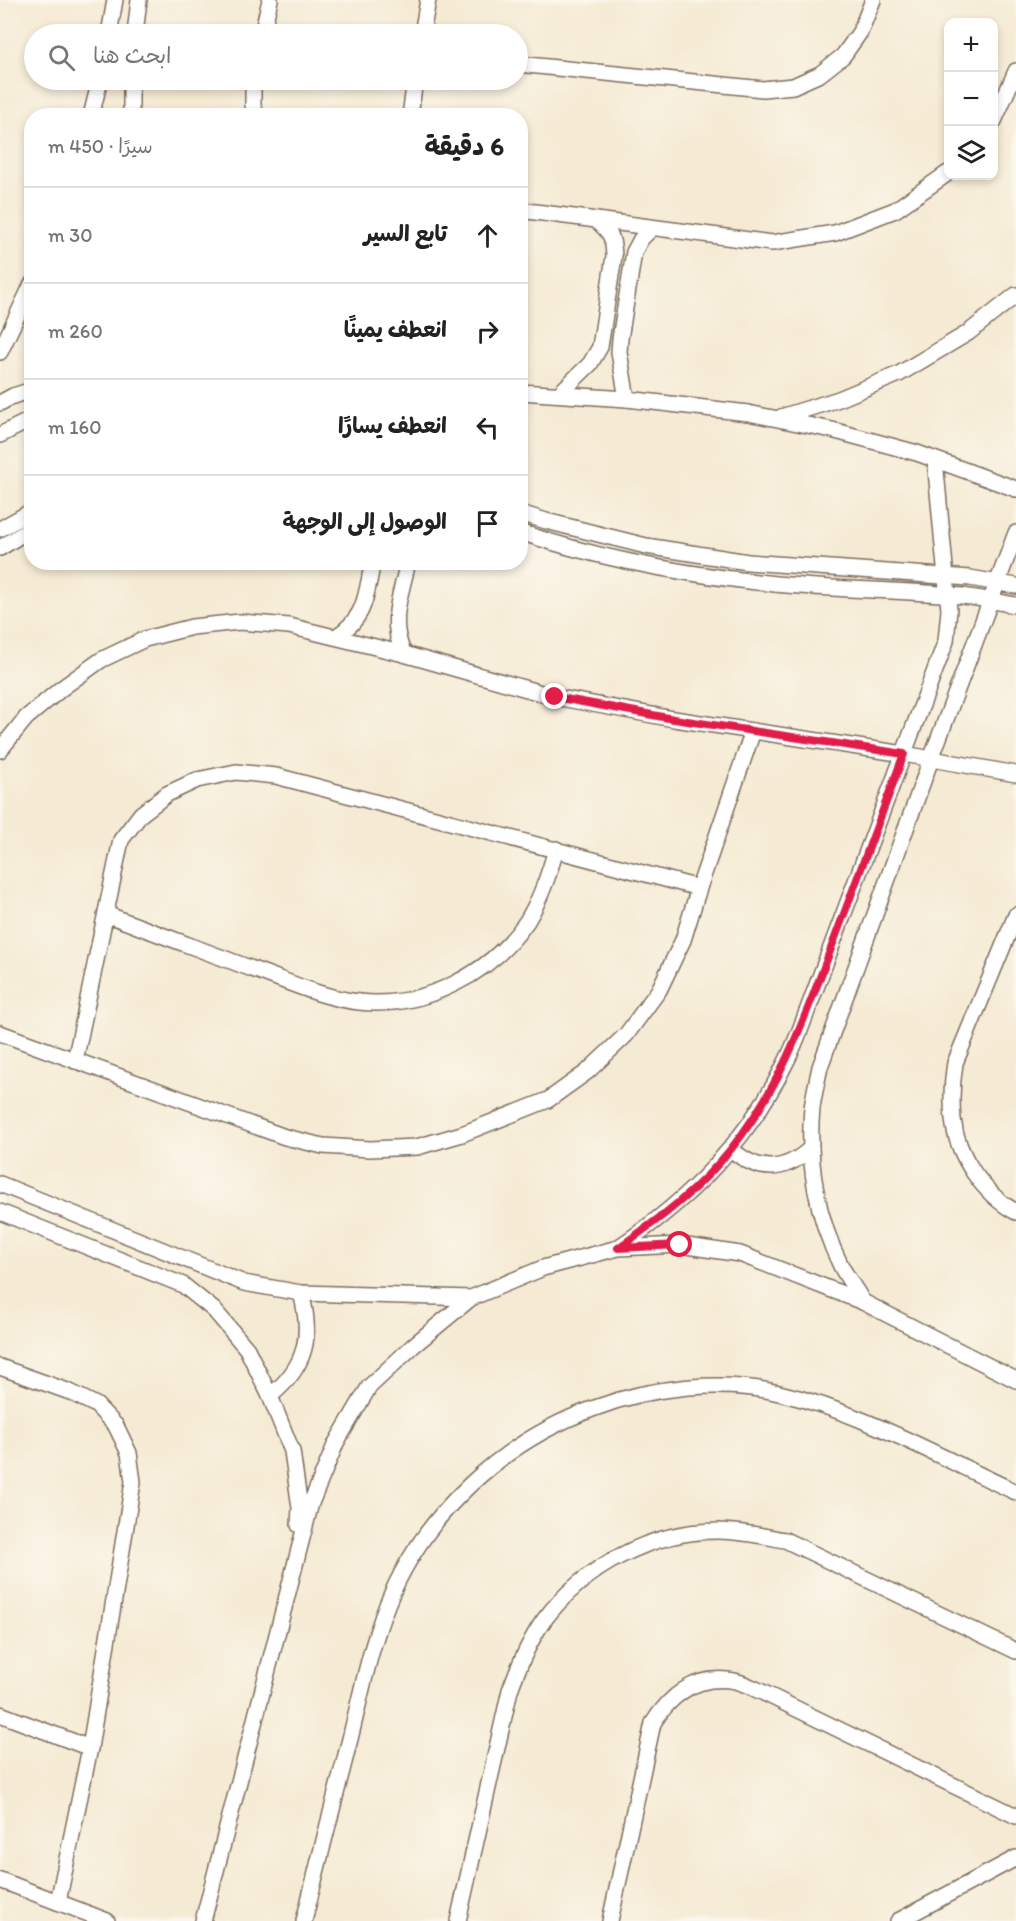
<!DOCTYPE html>
<html lang="ar">
<meta charset="utf-8">
<style>
body{margin:0;font-family:Itim,"Playpen Sans Arabic",sans-serif;background:#f2f2f2;color:#222;direction:rtl}
.controls{position:absolute;right:18px;top:18px;display:grid;overflow:hidden;border-radius:12px;box-shadow:0 3px 9px #0003}
.controls button{width:54px;height:54px;display:grid;place-items:center;padding:0;border:0;border-bottom:2px solid #e0e0e0;background:#fff;color:#222;font:30px sans-serif}
.stop{position:absolute;width:18px;height:18px;margin:-14px;border:4px solid #e11d48;border-radius:50%;background:#fff}
.stop.end{background:#e11d48;border-color:#fff;box-shadow:0 2px 6px #0008}
.list{margin:0;padding:0;list-style:none}
h2{display:flex;justify-content:space-between;align-items:center;height:78px;margin:0;padding:0 24px;font-size:26px}
h2 small{font-size:20px;font-weight:400;color:#767676}
.list li{display:grid;grid-template-columns:39px 1fr auto;gap:18px;align-items:center;box-sizing:border-box;height:96px;padding:0 24px;border-top:2px solid #e0e0e0}
.list b{display:block;font-size:22px;white-space:nowrap}
.list em{font-size:20px;font-style:normal;color:#767676}
.icon{flex:none;width:33px;height:33px;fill:none;stroke:currentColor;stroke-width:2;stroke-linecap:round;stroke-linejoin:round}
.map{position:relative;flex:none;width:1016px;height:1921px;overflow:hidden;direction:ltr}
.search{position:absolute;background:#fff;box-shadow:0 3px 9px #0003;left:24px;top:24px;width:504px;height:66px;display:flex;align-items:center;gap:15px;box-sizing:border-box;padding:0 21px;border-radius:33px;color:#767676;font-size:22px}
.panel{position:absolute;background:#fff;box-shadow:0 3px 9px #0003;left:24px;top:108px;width:504px;height:462px;border-radius:24px;direction:rtl}
.map>svg:first-child{display:block}
.lines{fill:none;stroke-linecap:round;stroke-linejoin:round}
.minor-casing{stroke:#7c6d5d;stroke-width:18}
.minor{stroke:#fff;stroke-width:15}
.route{stroke:#e11d48;stroke-width:8}
</style>
<div class="map">
<svg width="1016" height="1921" viewBox="0 0 1016 1921">
<rect width="100%" height="100%" fill="#fbf7ec"/>
<filter id="ink" filterUnits="userSpaceOnUse"><feTurbulence type="fractalNoise" baseFrequency=".0167" numOctaves="2"/><feDisplacementMap in="SourceGraphic" scale="12" xChannelSelector="R" yChannelSelector="G"/><feConvolveMatrix kernelMatrix="1 2 1 2 8 2 1 2 1" color-interpolation-filters="sRGB"/></filter>
<filter id="wash" filterUnits="userSpaceOnUse"><feTurbulence type="fractalNoise" baseFrequency=".008" numOctaves="4" result="noise"/><feDisplacementMap in="SourceGraphic" scale="24" xChannelSelector="R" yChannelSelector="G"/><feGaussianBlur stdDeviation="1.35" result="paint"/><feColorMatrix in="noise" values="0 0 0 0 0 0 0 0 0 0 0 0 0 0 0 0 0 1.4 0 .05"/><feComposite in="paint" operator="in"/></filter>
<g filter="url(#wash)">
<rect width="100%" height="100%" fill="#f5ead3"/>
</g>
<g filter="url(#ink)">
<g class="lines">
<g class="minor-casing">
<g id="minor">
<polyline points="109,34 115,0"/>
<polyline points="135,34 139,0"/>
<polyline points="262,34 270,0"/>
<polyline points="422,34 428,0"/>
<polyline points="518,64 763,89 793,86 820,74 843,56 860,32 873,0"/>
<polyline points="131,80 131,116"/>
<polyline points="253,80 253,106 256,116"/>
<polyline points="91,116 100,80"/>
<polyline points="410,116 415,80"/>
<polyline points="994,121 1016,71"/>
<polyline points="520,210 772,243 835,233 895,210 948,173"/>
<polyline points="0,352 32,284"/>
<polyline points="520,392 627,399 748,413 832,430 917,453 1016,489"/>
<path d="M559 394 590 364 600 347 614 256C613 236 611 233 596 220"/>
<polyline points="627,399 619,352 620,339 634,252 641,239 652,228"/>
<polyline points="0,403 13,396 32,390"/>
<polyline points="781,417 839,399 899,374 968,333 1016,295"/>
<polyline points="0,435 32,419"/>
<polyline points="520,513 546,521 646,546 748,562 970,578 1016,586"/>
<polyline points="0,529 32,511"/>
<path d="M520 532C593 557 672 572 748 581 819 590 891 589 962 596 980 598 998 602 1016 605"/>
<polyline points="0,548 32,528"/>
<path d="M336 637C367 616 365 597 373 562"/>
<path d="M404 654C388 622 401 595 408 562"/>
<polyline points="0,750 26,718 62,688 101,660 145,639 192,627 240,622 289,626 404,654 555,697 674,719 904,754 1016,774"/>
<path d="M106 914C155 933 205 951 255 970 289 982 323 998 359 1002 424 1009 491 974 527 921 541 898 549 875 556 849"/>
<path d="M1016 915 955 1063C952 1082 951 1100 953 1119 957 1156 984 1195 1016 1212"/>
<polyline points="0,1033 285,1137 323,1146 370,1149 417,1147 462,1134 548,1100 587,1072 626,1035 659,990 683,940 699,888 753,731"/>
<polyline points="75,1061 121,840 141,814 167,794 197,780 236,772 276,776 699,888"/>
<path d="M731 1149C758 1173 784 1173 811 1148"/>
<polyline points="0,1184 244,1283 301,1293 471,1298"/>
<polyline points="0,1212 183,1285 214,1310 247,1349 270,1396 292,1451 300,1508 299,1525"/>
<path d="M619 1247C691 1198 746 1143 785 1064 793 1049 799 1033 805 1017L946 641 949 610 935 460"/>
<path d="M863 1302C856 1290 848 1279 841 1266 817 1218 807 1162 812 1108 814 1094 817 1081 820 1067L931 759 1016 533"/>
<polyline points="0,1367 70,1392 96,1405 116,1426 129,1453 133,1482 90,1748 58,1902"/>
<path d="M270 1396C306 1367 313 1337 301 1293"/>
<polyline points="0,1714 90,1748"/>
<polyline points="0,1880 107,1921"/>
<polyline points="203,1921 311,1503 336,1443 369,1387 414,1345 471,1298 543,1268 618,1248 680,1245 740,1254 863,1302 1016,1380"/>
<path d="M304 1921C319 1860 334 1800 350 1739 361 1694 370 1648 387 1605 424 1513 503 1441 595 1408 650 1387 721 1379 779 1393 862 1412 939 1457 1016 1492"/>
<path d="M458 1921 510 1690C519 1665 529 1641 544 1620 584 1567 651 1531 718 1531 741 1531 763 1536 785 1540L1016 1651"/>
<path d="M610 1921 653 1723C672 1693 698 1674 735 1681 744 1683 753 1688 762 1692L1016 1816"/>
<polyline points="898,1921 1016,1858"/>
</g>
</g>
<use href="#minor" class="minor"/>
</g>
</g>
<g class="lines" filter="url(#ink)">
<path class="route" d="M555 697 674 719 904 754C881 816 858 877 835 938 806 1014 783 1084 731 1149 699 1189 660 1219 618 1248L680 1245"/>
</g>
</svg>
<div class="controls">
<button>+</button>
<button>−</button>
<button><svg class="icon" aria-label="layers" viewBox="0 0 24 24"><path d="M12 4l9 5-9 5-9-5zM3 14l9 5 9-5"/></svg></button>
</div>
<div class="stop" style="left:680px;top:1245px"></div>
<div class="stop end" style="left:555px;top:697px"></div>
<div class="search"><svg class="icon" aria-label="search" viewBox="0 0 24 24"><circle cx="10" cy="10" r="6"/><path d="M15 15l6 6"/></svg>ابحث هنا</div>
<section class="panel">
<h2>6 دقيقة<small>سيرًا · 450 m</small></h2>
<ul class="list">
<li><svg class="icon" aria-label="ahead" viewBox="0 0 24 24"><path d="M12 20V5M6 11l6-6 6 6"/></svg><div><b>تابع السير</b></div><em>30 m</em></li>
<li><svg class="icon" aria-label="right" viewBox="0 0 24 24"><path d="M7 20v-9h11M14 6l5 5-5 5"/></svg><div><b>انعطف يمينًا</b></div><em>260 m</em></li>
<li><svg class="icon" aria-label="left" viewBox="0 0 24 24"><path d="M17 20v-9H6M10 6l-5 5 5 5"/></svg><div><b>انعطف يسارًا</b></div><em>160 m</em></li>
<li><svg class="icon" aria-label="arrive" viewBox="0 0 24 24"><path d="M6 21V4h12l-3 4 3 4H6"/></svg><div><b>الوصول إلى الوجهة</b></div></li>
</ul>
</section>
</div>
